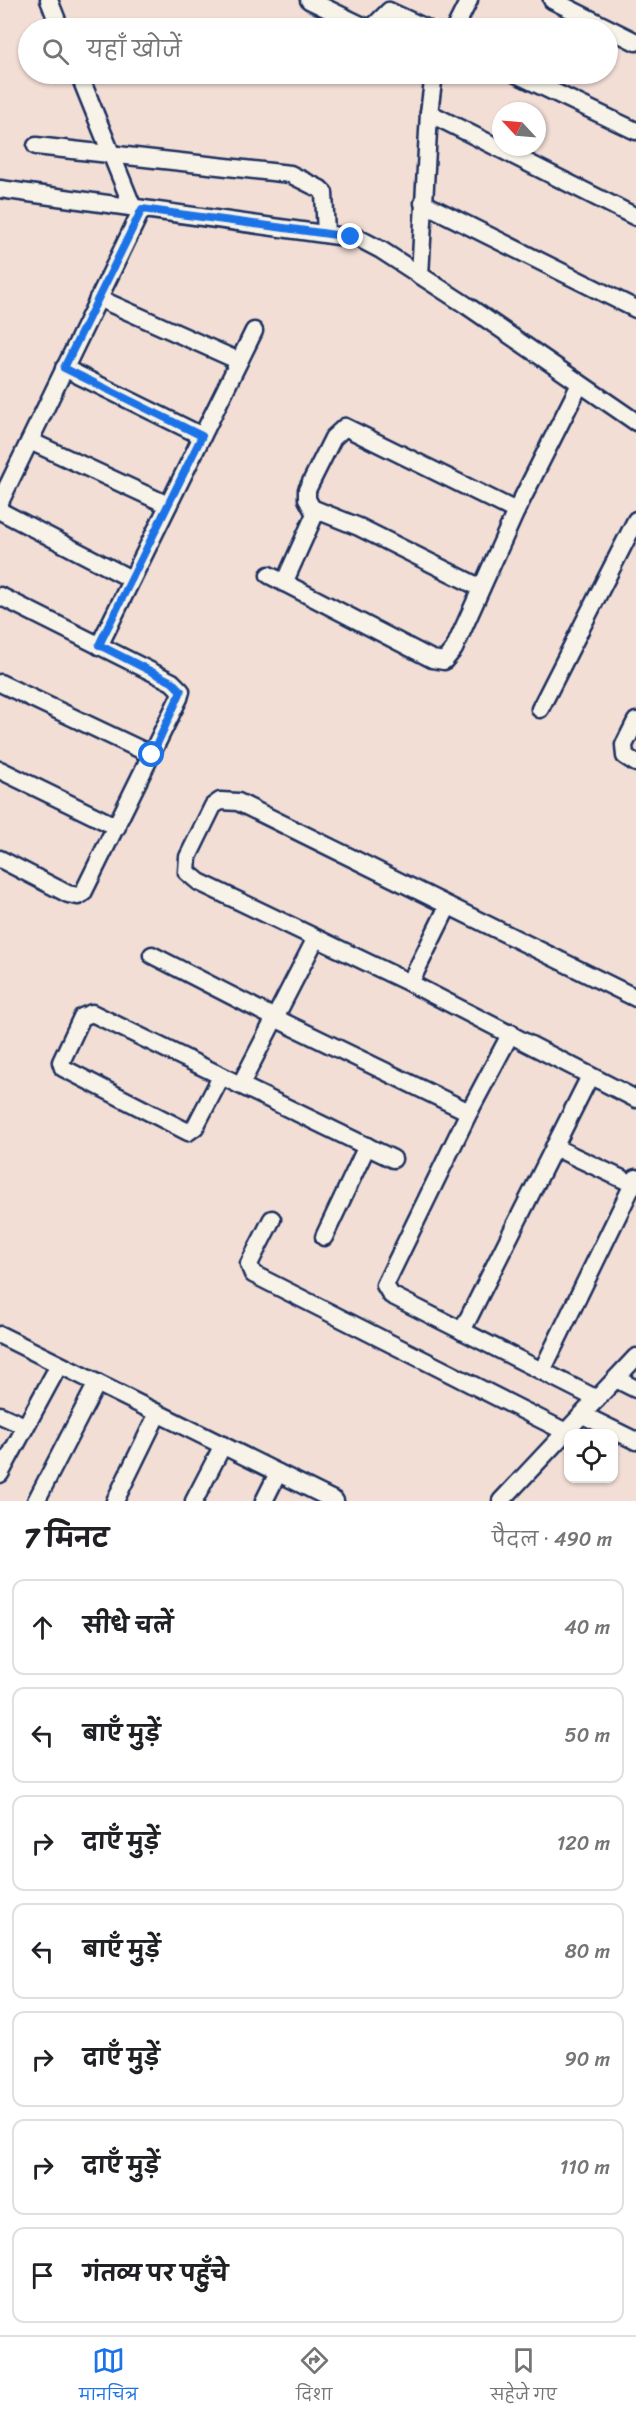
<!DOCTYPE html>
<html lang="hi">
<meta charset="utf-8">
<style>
body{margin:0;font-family:Sriracha,"Playpen Sans Deva",sans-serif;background:#f6f6f6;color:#202124}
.controls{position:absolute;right:18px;bottom:18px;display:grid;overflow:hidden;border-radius:12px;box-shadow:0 2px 4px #0004}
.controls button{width:54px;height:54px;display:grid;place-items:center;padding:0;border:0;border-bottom:2px solid #e0e0e0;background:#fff;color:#202124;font:30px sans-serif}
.compass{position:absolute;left:492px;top:102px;width:54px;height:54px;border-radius:50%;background:#fff;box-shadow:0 2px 4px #0004;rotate:296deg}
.stop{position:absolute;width:18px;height:18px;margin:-14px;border:4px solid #1a73e8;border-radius:50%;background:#fff}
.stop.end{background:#1a73e8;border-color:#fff;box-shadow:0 2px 6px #0008}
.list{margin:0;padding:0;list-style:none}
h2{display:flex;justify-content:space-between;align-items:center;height:78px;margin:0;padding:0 24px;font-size:26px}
h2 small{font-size:20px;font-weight:400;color:#757577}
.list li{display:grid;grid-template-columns:39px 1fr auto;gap:18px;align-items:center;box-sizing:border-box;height:96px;margin:0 12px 12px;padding:0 12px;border:2px solid #e0e0e0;border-radius:12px}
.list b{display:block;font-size:22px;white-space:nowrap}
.list em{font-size:20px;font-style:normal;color:#757577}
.icon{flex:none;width:33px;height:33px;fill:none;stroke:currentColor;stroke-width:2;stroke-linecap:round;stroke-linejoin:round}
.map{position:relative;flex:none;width:636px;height:1501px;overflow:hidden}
.search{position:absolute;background:#fff;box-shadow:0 2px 4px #0004;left:18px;right:18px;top:18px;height:66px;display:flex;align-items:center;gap:15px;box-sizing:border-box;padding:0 21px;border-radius:33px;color:#757577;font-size:22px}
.sheet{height:834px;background:#fff}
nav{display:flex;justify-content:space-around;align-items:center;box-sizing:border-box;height:84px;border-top:2px solid #e0e0e0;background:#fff;font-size:16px;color:#757577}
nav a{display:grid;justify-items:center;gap:3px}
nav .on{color:#1a73e8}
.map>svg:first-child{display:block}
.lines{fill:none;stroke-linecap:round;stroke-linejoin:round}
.minor-casing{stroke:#1b2f5e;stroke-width:21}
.minor{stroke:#f7f3e8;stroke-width:16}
.route{stroke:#1a73e8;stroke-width:8}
</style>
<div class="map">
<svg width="636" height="1501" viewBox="0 0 636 1501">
<rect width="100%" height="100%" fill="#f2ded5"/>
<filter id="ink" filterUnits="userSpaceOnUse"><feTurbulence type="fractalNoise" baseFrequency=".0167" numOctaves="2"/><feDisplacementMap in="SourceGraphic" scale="12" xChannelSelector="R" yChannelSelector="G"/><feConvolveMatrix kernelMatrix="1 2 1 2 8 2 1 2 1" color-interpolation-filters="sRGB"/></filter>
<g filter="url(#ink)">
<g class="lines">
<g class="minor-casing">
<g id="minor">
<polyline points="49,0 60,28"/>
<polyline points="309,0 367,28"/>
<polyline points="552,0 636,42"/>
<polyline points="367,28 375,25 389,11 426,28"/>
<polyline points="455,28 469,0"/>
<polyline points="79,74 133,208"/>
<polyline points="516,74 636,131"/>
<polyline points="429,113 636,217"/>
<polyline points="36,146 290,174 320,189 324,193 326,234"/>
<polyline points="0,189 360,239 381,250 466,305 636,422"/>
<polyline points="423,203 636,309"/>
<polyline points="420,276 429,113 434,74"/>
<polyline points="98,298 239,361"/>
<polyline points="64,368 202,436"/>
<polyline points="30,441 168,505"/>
<polyline points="0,502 142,209"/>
<polyline points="314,509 359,527 481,588"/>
<polyline points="0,511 131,579"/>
<polyline points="269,575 432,659 444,661 454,649 516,511 580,384"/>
<polyline points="284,583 315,514 307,499 307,490 333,438 345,427 516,511"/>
<polyline points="0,596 172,682 181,691 179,698 83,893 78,896 68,894 0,859"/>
<polyline points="99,646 254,331"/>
<polyline points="0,683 152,755"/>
<polyline points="540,709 636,520"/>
<polyline points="636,721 624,745 625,756 636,763"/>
<polyline points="0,770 117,827"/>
<polyline points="152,955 275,1018 469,1112"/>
<polyline points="410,983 448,906"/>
<polyline points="636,998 238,802 220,801 213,806 188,857 187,872 199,882 410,983 636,1099"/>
<polyline points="511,1033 469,1112 385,1285 391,1295 597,1399"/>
<polyline points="221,1077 195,1127 188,1132 63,1068 61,1062 82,1017 92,1013 238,1084 243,1080 316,938"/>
<polyline points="238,1084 393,1159"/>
<polyline points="554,1147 633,1184"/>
<polyline points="272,1219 249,1264 253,1274 566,1432"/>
<polyline points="324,1237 367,1146"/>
<polyline points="462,1331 590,1076"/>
<polyline points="0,1335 335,1501"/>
<polyline points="542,1371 636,1178"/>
<polyline points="616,1379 636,1389"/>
<polyline points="0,1415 25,1426"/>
<polyline points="583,1415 636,1441"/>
<polyline points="0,1474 59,1365"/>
<polyline points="36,1501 97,1383"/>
<polyline points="115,1501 158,1413"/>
<polyline points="194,1501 223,1445"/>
<polyline points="264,1501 278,1473"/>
<polyline points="501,1501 636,1357"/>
</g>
</g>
<use href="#minor" class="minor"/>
</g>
</g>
<g class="lines" filter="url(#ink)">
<polyline class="route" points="152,755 181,691 172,682 99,645 202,436 64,368 142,209 351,237"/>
</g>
</svg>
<div class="controls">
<button><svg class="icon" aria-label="locate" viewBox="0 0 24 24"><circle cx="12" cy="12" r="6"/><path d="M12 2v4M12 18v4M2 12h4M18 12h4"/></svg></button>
</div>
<svg class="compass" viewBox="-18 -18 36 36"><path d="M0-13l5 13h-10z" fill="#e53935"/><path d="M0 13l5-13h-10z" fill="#757577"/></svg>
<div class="stop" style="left:152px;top:755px"></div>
<div class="stop end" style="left:351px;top:237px"></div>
<div class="search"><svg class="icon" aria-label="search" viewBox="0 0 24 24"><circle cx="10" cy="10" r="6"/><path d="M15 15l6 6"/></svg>यहाँ खोजें</div>
</div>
<section class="sheet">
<h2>7 मिनट<small>पैदल · 490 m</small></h2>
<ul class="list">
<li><svg class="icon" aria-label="ahead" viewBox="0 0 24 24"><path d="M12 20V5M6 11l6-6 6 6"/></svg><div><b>सीधे चलें</b></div><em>40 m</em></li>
<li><svg class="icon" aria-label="left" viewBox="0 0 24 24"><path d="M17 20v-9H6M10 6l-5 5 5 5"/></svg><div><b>बाएँ मुड़ें</b></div><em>50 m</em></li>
<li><svg class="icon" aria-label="right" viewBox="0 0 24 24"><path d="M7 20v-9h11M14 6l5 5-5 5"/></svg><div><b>दाएँ मुड़ें</b></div><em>120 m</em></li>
<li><svg class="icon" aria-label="left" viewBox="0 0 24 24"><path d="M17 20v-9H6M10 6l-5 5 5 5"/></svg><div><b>बाएँ मुड़ें</b></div><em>80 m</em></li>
<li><svg class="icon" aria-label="right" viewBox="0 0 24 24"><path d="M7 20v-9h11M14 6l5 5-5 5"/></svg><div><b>दाएँ मुड़ें</b></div><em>90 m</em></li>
<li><svg class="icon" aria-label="right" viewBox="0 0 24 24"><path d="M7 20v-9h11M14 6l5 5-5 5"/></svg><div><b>दाएँ मुड़ें</b></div><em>110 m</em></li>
<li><svg class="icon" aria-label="arrive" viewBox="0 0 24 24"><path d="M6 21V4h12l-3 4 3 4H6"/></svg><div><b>गंतव्य पर पहुँचे</b></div></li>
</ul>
</section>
<nav>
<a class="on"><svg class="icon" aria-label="map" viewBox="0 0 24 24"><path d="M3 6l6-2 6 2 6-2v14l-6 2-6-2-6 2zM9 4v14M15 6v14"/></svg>मानचित्र</a>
<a><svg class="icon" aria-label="directions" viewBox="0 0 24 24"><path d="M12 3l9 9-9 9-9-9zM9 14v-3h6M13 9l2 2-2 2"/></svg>दिशा</a>
<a><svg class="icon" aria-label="saved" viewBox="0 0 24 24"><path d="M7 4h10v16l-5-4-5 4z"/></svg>सहेजे गए</a>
</nav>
